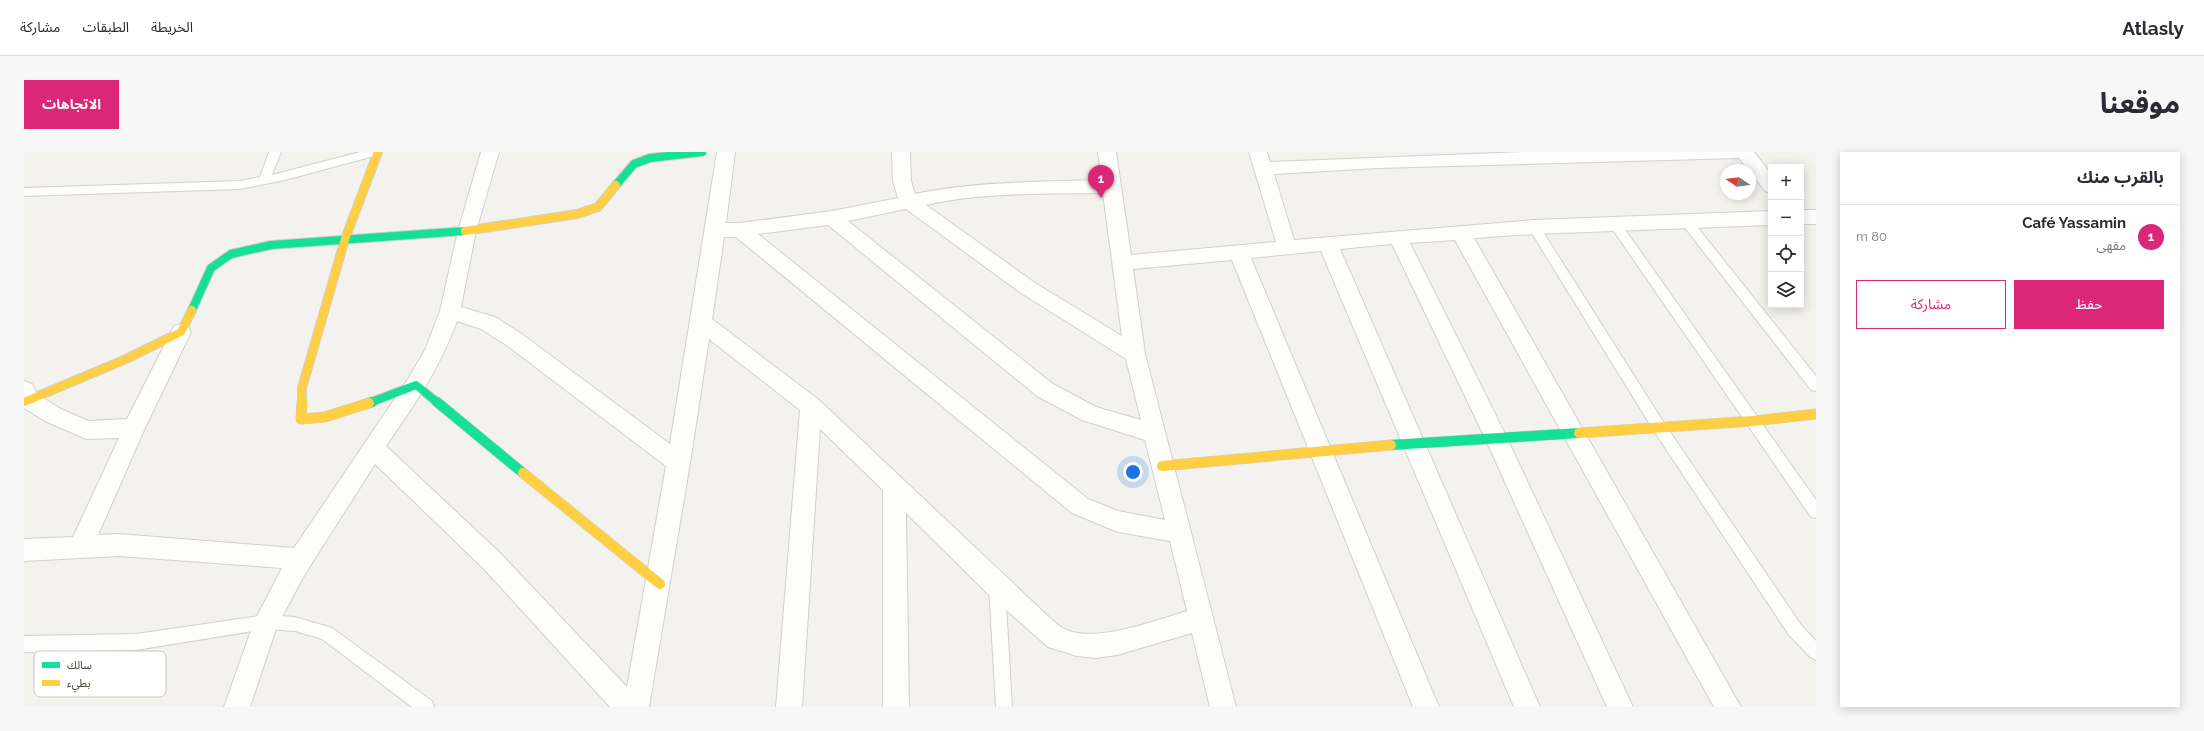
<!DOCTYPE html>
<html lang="ar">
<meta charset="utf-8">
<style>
body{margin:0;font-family:Raleway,"Noto Sans Arabic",sans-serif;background:#f7f7f7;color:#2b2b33;direction:rtl}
.controls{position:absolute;right:12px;top:12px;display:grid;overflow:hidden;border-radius:0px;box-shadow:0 2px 10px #0003}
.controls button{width:36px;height:36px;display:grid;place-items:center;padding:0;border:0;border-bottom:1px solid #e1e1e2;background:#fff;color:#2b2b33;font:20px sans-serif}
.compass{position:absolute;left:1696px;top:12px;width:36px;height:36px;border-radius:50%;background:#fff;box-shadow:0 2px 10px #0003;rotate:283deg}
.you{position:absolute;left:1109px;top:320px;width:14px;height:14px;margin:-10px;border:3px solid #fff;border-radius:50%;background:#1a73e8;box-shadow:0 0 0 6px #1a73e833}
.badge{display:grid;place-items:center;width:26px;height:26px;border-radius:50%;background:#db2777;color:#fff;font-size:13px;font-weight:700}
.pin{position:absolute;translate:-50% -33px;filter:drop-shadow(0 1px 2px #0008)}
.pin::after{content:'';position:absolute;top:21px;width:14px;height:12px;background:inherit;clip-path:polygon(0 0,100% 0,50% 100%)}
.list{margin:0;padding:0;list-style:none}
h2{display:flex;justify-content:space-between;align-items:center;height:52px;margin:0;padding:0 16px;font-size:17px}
h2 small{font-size:13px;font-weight:400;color:#7c7c81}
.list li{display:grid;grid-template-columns:26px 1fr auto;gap:12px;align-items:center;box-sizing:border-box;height:64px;padding:0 16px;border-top:1px solid #e1e1e2}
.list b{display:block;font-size:15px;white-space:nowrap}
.list p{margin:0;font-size:13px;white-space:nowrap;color:#7c7c81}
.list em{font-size:13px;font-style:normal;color:#7c7c81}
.actions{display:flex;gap:8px;padding:12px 16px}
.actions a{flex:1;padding:9px 0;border:1px solid #db2777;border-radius:0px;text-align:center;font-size:14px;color:#db2777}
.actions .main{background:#db2777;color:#fff}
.icon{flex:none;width:22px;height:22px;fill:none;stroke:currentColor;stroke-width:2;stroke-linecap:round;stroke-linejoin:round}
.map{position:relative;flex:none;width:1792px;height:555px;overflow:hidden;direction:ltr;border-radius:0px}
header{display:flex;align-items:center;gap:24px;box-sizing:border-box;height:56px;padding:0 20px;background:#fff;border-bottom:1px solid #e1e1e2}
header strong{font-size:19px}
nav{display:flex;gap:22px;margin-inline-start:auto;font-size:14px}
.intro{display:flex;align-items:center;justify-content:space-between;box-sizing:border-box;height:96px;padding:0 24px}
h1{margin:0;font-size:28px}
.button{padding:10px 18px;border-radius:0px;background:#db2777;color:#fff;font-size:14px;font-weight:700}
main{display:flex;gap:24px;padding:0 24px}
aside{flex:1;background:#fff;border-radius:0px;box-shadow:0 2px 10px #0003}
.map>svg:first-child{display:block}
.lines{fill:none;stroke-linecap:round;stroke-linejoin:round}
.lane-casing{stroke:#d2d0cb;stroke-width:2}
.street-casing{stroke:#d2d0cb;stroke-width:2}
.fast-far1-casing{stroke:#d3cfc5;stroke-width:10}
.fast-casing{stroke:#d3cfc5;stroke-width:11}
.slow-far1-casing{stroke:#d3cfc5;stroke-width:10}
.slow-casing{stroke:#d3cfc5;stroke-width:11}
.lane{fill:#fdfdfc;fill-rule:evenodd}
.street{fill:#fdfdfc;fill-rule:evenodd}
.fast-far1{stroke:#16e098;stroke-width:8}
.fast{stroke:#16e098;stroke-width:10}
.slow-far1{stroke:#ffcf43;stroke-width:8}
.slow{stroke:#ffcf43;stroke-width:10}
.key{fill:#fff;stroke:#c9c7c4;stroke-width:1}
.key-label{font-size:11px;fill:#4b4439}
</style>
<header>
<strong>Atlasly</strong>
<nav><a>الخريطة</a><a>الطبقات</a><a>مشاركة</a></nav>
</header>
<div class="intro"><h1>موقعنا</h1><a class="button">الاتجاهات</a></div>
<main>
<aside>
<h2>بالقرب منك<small></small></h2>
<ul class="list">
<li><span class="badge">1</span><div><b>Café Yassamin</b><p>مقهى</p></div><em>80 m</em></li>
</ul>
<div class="actions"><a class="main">حفظ</a><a>مشاركة</a></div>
</aside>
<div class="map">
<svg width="1792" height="555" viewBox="0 0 1792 555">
<rect width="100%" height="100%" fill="#f4f2ee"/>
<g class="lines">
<g class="lane-casing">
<g id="lane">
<polygon points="245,0 257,0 248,23 336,0 356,0 354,3 261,28 216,37 0,44 0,36 216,29 236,25"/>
<polygon points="1662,65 1666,66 1792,224 1792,239 1787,238 1658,72 1656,69 1658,66"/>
<polygon points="1591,68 1595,69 1792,348 1792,366 1787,365 1587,75 1585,72"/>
<polygon points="1510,71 1514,72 1640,271 1777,473 1792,489 1792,508 1786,505 1765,483 1630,279 1504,75"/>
<polygon points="973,427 978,429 981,434 988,555 972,555 965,434 968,429"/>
<polygon points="242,463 271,465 308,476 408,549 410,555 388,555 298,487 271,479 242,477 112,498 0,500 0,484 112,482"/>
</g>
</g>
<g class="street-casing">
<g id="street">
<path d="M457 0H475L452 79 437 155 471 165 495 180 646 292 693 0H711L702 71H716L808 59 874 46 869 29 868 0H886L887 29 891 42C953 29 1015 30 1078 28L1074 0H1092L1107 103 1252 90 1225 0H1243L1246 10 1500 0H1730L1747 22V41L1741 39 1715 6 1354 16 1250 22 1270 88 1510 68 1747 59V73L1510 82 1450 86 1717 555H1690L1431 88 1386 91 1483 286 1609 555H1583L1461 286 1368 92 1316 97 1516 555H1490L1297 99 1227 106 1415 555H1389L1208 108 1109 117 1121 202 1212 555H1186L1168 481 1093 503 1071 506 1053 504 1024 495 964 442 882 361 885 555H859V338L796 277 778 555H752L776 258 685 187 666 311 625 555H586L459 416 351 312 281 422 253 474 226 555H200L230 470 258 416 95 404 0 409V387L49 385 95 286 62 287 21 269 0 256V229L8 232 13 242 37 257 64 269 103 267 150 174 157 172 164 174 167 180 121 276 74 383 95 382 270 396 384 227 401 198 416 159 434 79ZM1079 41 1098 184 1011 131 902 53C960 40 1020 42 1079 41ZM882 57 997 141 1102 207 1117 268 1072 255 1029 232 824 69ZM804 73 1013 244 1058 268 1121 288 1141 368 1094 359 1064 347 734 82ZM700 85H712L1048 361 1094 380 1146 389 1163 459C1132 468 1069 493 1039 476 1035 474 1031 470 1027 467L795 248 688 167ZM433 169 457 177 481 192 642 314 603 535 475 400 362 294C391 252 415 218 433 169Z"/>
<rect x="1777" y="58" width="15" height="14"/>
</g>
</g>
<g class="fast-far1-casing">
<g id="fast-far1">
<polyline points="592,33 610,12 626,6 678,0"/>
<polyline points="168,158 187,116 207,102 247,93 441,79"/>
<polyline points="345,251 392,233 414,251"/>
</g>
</g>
<g class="fast-casing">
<g id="fast">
<polyline points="413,250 499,321"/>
<polyline points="345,251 348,250"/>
<polyline points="1367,293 1555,281"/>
</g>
</g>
<g class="slow-far1-casing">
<g id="slow-far1">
<polyline points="441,79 553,62 574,55 592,33"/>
<polyline points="0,250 102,207 157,180 168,158"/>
<polyline points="278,251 278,236 321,87 354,0"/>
</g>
</g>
<g class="slow-casing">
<g id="slow">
<polyline points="278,250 277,267 301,265 345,251"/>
<polyline points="1555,281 1729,269 1792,262"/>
<polyline points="1138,314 1367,293"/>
<polyline points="499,321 636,432"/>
</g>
</g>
<use href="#lane" class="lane"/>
<use href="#street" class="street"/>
<use href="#fast-far1" class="fast-far1"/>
<use href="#fast" class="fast"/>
<use href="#slow-far1" class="slow-far1"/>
<use href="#slow" class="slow"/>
</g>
<rect x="10" y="499" width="132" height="46" rx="6" class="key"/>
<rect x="18" y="510" width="18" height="6" fill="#16e098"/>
<rect x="18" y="528" width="18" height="6" fill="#ffcf43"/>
<g class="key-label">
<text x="43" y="517">سالك</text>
<text x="43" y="535">بطيء</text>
</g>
</svg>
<div class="controls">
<button>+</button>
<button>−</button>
<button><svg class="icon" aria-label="locate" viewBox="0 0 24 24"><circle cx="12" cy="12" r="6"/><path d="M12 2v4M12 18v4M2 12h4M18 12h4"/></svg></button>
<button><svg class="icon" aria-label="layers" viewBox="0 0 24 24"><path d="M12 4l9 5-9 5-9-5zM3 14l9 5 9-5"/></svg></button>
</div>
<svg class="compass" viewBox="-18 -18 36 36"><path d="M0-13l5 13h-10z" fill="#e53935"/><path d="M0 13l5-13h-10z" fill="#7c7c81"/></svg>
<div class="you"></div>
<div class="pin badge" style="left:1077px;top:46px">1</div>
</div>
</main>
